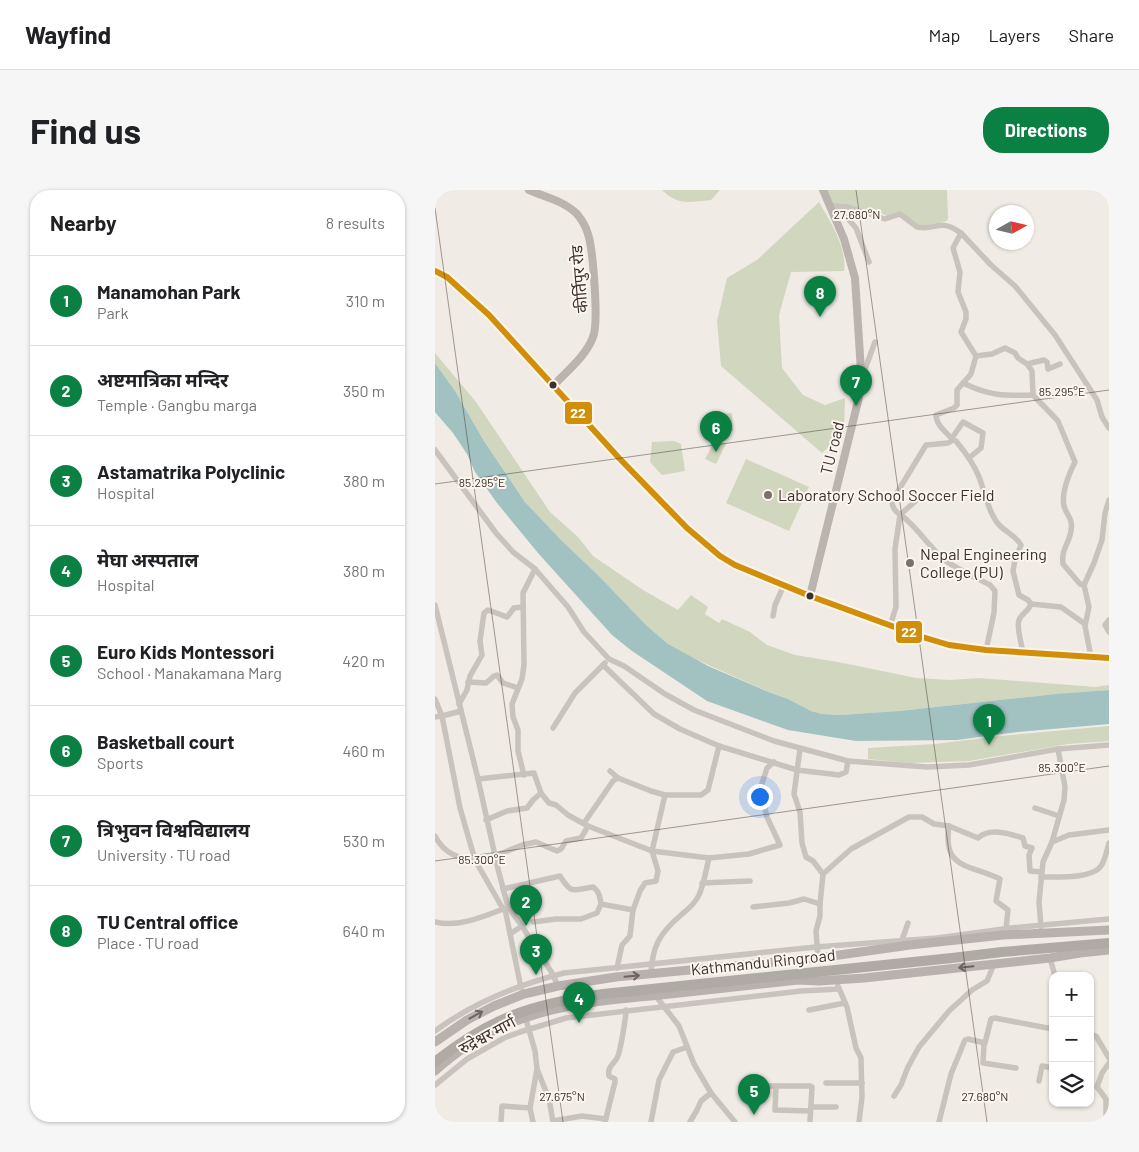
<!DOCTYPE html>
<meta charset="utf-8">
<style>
body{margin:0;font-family:Barlow,"Noto Sans Devanagari",sans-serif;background:#f6f6f6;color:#202124}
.controls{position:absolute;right:15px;bottom:15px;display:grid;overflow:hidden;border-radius:10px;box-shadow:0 1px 4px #0004}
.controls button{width:45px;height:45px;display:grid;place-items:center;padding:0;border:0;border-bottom:1px solid #e0e0e0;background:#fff;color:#202124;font:25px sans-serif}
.compass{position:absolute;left:554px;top:15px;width:45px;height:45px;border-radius:50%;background:#fff;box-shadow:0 1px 4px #0004;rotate:82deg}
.you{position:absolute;left:324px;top:606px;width:18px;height:18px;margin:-12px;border:4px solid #fff;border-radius:50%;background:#1a73e8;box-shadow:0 0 0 8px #1a73e833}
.badge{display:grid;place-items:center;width:32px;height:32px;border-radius:50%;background:#0b8043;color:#fff;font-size:16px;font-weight:700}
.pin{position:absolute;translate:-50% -41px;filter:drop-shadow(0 1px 2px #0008)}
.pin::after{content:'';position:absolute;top:26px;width:18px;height:15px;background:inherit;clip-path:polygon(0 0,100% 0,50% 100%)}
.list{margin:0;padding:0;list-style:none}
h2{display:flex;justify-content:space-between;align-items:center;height:65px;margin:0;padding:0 20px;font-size:21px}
h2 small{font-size:16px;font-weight:400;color:#757577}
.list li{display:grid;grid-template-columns:32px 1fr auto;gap:15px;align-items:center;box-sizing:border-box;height:90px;padding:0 20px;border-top:1px solid #e0e0e0}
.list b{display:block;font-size:19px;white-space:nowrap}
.list p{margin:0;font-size:16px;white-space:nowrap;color:#757577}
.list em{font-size:16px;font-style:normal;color:#757577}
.icon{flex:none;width:28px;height:28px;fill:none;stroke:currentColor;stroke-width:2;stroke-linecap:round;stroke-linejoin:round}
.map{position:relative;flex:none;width:674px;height:932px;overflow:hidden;border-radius:20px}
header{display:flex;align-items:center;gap:30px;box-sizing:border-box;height:70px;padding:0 25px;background:#fff;border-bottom:1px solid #e0e0e0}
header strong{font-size:24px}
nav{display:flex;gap:28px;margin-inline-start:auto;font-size:18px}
.intro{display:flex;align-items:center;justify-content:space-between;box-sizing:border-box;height:120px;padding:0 30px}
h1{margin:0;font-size:35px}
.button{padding:12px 22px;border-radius:20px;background:#0b8043;color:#fff;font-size:18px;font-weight:700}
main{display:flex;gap:30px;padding:0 30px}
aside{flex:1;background:#fff;border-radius:20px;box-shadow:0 1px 4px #0004}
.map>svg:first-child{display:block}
.green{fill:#d1d6bf}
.water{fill:#a1c2c1}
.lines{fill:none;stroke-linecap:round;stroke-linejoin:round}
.street{stroke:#c9c3be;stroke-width:5.5}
.secondary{stroke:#bab3ae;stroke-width:8}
.primary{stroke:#b8b1ad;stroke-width:9}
.highway{stroke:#afaaa4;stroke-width:10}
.bus-1-casing{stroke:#fbf5ee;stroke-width:10}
.bus-1{stroke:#d18e09;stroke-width:6}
.oneway{stroke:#6d645f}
.ticks{fill:none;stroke:#3b302b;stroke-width:1;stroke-opacity:0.45}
.bus-dot{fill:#3b302b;stroke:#fbf5ee;stroke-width:2}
.poi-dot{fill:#7a716c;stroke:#fbf5ee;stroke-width:2}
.labels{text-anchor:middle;stroke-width:4;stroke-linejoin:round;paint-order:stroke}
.street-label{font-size:16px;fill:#3b302b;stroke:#fbf5ee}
.poi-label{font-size:16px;fill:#3b302b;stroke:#fbf5ee;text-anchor:start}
.ticks-label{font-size:12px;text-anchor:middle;fill:#3b302b;stroke:#fbf5ee;stroke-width:4;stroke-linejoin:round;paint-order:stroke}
.line-badge{stroke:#fbf5ee;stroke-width:2}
.badge-label{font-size:14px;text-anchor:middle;font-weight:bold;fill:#fff}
</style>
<header>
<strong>Wayfind</strong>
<nav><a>Map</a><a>Layers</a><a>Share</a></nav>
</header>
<div class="intro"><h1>Find us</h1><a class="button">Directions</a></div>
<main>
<aside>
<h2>Nearby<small>8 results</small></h2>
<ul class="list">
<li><span class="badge">1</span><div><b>Manamohan Park</b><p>Park</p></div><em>310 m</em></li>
<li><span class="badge">2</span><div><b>अष्टमात्रिका मन्दिर</b><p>Temple · Gangbu marga</p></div><em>350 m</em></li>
<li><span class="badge">3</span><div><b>Astamatrika Polyclinic</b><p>Hospital</p></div><em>380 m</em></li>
<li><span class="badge">4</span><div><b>मेघा अस्पताल</b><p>Hospital</p></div><em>380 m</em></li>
<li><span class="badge">5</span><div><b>Euro Kids Montessori</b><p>School · Manakamana Marg</p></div><em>420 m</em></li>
<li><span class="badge">6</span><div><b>Basketball court</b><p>Sports</p></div><em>460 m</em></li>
<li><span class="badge">7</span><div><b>त्रिभुवन विश्वविद्यालय</b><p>University · TU road</p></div><em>530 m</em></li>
<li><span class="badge">8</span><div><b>TU Central office</b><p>Place · TU road</p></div><em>640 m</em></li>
</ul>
</aside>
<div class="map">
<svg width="674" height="932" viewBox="0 0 674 932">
<rect width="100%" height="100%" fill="#f0ebe5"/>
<g class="green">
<path d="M227 0H285L276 10C254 12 244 16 227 0Z"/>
<polygon points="389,0 512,0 513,28 512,31 484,37 472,27 452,26 446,23 422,19 397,17"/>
<path d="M384 12C396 33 412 57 409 81L356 82 344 125 347 178 368 205 390 215 410 208 409 244 387 263 286 176 282 131 292 88 322 70Z"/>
<polygon points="0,163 41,212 115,322 143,347 158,366 208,400 243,420 256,405 273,417 270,424 284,433 287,429 315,442 332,455 360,465 403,472 481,488 515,490 544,488 660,497 674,495 674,500 602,506 464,521 405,525 387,524 376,521 353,509 336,503 251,465 233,454 211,435 163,385 127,351 90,312 49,251 20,201 0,173"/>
<polygon points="297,223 298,241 282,241 281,224"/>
<polygon points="281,248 291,254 281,274 270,269"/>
<polygon points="239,251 246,254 250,281 227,285 215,272 217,252"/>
<polygon points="311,269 374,297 354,341 291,313"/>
<polygon points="674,536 674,551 633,554 534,571 474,573 433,569 433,558 500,554 566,546"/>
</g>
<polygon class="water" points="0,173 20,201 49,251 90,312 127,351 163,385 211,435 233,454 273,476 336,503 353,509 376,521 387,524 405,525 464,521 621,504 674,500 674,534 583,542 522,550 421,551 353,540 272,511 197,461 177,445 103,363 62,313 40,282 32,264 18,243 0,222"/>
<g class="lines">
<g class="street">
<path d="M395 16 413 17 450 29 465 24 482 37C502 41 503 27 526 43"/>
<polyline points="402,16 421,38 434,72"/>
<polyline points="541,166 557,164 570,158 580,163 583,168 592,174 597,181 598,205"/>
<polyline points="592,174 609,170 612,172 613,179 625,174"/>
<polyline points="427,187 440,152"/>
<path d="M528 193C555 206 569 206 598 205L623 231 640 272C634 284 626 302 629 316 632 327 638 327 636 341 634 354 626 359 628 374L645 394 649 395"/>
<polyline points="517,248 528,232 548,243 546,258 534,268"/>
<path d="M518 250C512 243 501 235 501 225L519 218 522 215V200L536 184 541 166 526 142 531 129V122L523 102 525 82 518 58 526 43 556 75 580 96 620 145 662 210 667 227 674 238"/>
<polyline points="0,260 61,343 78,362 100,379 133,417 149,442 174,469 189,476 230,504 259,520 339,551 413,571 492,577 534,575 623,559 674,555"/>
<polyline points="596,414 626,417 650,434"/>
<polyline points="0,415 43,589 63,679 73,717 87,736"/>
<polyline points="338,426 340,415 349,395"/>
<polyline points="674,430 670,435 674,442"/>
<polyline points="455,436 461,417 460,359 465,325 485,307"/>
<path d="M551 460 559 423 560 401 555 395C542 388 521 379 510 370 496 359 486 343 473 331 466 324 457 322 457 311L491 255 513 253 518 250 521 251C530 262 539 274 544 287 550 302 552 318 561 331 567 341 580 344 586 355L580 370 578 381 584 405 593 410 596 414C594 421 587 423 584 430 581 437 587 455 588 463"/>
<polyline points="656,467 650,436 654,417 649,395 659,373 667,350 670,323 674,310"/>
<polyline points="168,475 219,524 245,539 284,556 362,580 404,585 411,582 413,571"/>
<polyline points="33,492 51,493 59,486 62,485 68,493 83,498"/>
<polyline points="0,509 7,526 26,521"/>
<polyline points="24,514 32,500 35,486 47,465 45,451 49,423 53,420 72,427 79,418 88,417"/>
<polyline points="0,527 7,526 25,618 40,670 68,719"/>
<polyline points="118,538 140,503 170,473"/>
<polyline points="365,559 359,604 365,622 367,653 371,667 378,671 388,684 385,714 385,726 381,741 383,768"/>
<polyline points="175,581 183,588 216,601 230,605 266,605 273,600 284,556"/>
<polyline points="89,585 83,561 83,540 78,527 77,514 87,489 89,475 88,403 100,379"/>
<polyline points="43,589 99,583 106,603 114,613 121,615 133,625 153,636 217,661 274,668 314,664 345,655 332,627 325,600 332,578 339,572"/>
<polyline points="600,618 624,626"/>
<polyline points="51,630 72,621 92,618 98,610 106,603"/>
<polyline points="149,633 178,591 183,588"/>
<path d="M514 636C507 680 535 674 565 689L561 711 573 720 571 739"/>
<path d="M0 646C8 662 22 669 40 670"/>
<polyline points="617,652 634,645 674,640"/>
<polyline points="60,666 87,655 101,652 122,661 126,659 131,651 146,648 153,636"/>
<path d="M388 684 416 659 474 627H487L499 634 514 636 543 648C555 637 575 644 588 648L590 656 597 658 594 665 595 681 606 682"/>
<path d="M606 687C621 687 657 689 666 676 670 670 672 660 674 653"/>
<polyline points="267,693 315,691"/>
<path d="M68 699 125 686C137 705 137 700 158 697 164 701 165 707 166 714L198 720"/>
<polyline points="318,717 354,713 369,709 385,714"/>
<polyline points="70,719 86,798"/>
<path d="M0 732C23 738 50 726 71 718"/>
<polyline points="98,732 121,729 146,729 162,723 166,714"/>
<polyline points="606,737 604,712 608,672 617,652 629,610 630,597 623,559"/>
<polyline points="75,744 87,736 117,783 123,796"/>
<polyline points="467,750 473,733"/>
<polyline points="615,768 620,786"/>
<polyline points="182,778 187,755 195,746 198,720 205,701 210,693 221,691 223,681 217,661 230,605"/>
<path d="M216 784C217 756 225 743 246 725 253 719 260 714 264 705 269 694 271 680 274 668"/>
<polyline points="403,796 412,817 421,858 426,868 427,907 424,932"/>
<polyline points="220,805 244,836 259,874 276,903 300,932"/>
<polyline points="374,820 410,813"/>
<polyline points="90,826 100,861 102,879 95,918 98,932"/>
<path d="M0 841C39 812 82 795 129 783L381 757 502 748 576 738 674 729"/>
<polyline points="655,844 661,846 674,868"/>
<polyline points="549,854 548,873 581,878"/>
<polyline points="674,873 667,883 662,897 671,909 671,927 674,931"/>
<polyline points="102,879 114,909 118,932"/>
<polyline points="604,891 607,876 618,878"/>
<polyline points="391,893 427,893"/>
<polyline points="0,895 32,869 69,848 85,842 131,828 366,801 404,799"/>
<polyline points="323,896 375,896 377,897 375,932"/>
<polyline points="341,896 340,920 375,921"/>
<polyline points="459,906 466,895 473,877 484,857 514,821 537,800 552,791 559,774"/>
<polyline points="376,917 401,917"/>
<polyline points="118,931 147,926 171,929"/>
<polyline points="66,932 67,916 95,918"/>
<path d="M170 932 180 892V889L174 886C172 877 178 875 182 868 185 864 191 827 191 820"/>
<polyline points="216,932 224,890 238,862 252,857"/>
<polyline points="255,932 262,920 266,911 276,903"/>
<polyline points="504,932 516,884 530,850 533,849 550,853 556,829 560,828 618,839"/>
</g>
<g class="secondary">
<path d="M94 0C110 7 129 11 142 24 147 30 151 37 153 44 158 59 164 134 158 147 151 166 133 180 119 195"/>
<polyline points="0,81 12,87 54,125 184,268 252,338 285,366 300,375 375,406 484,446 514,455 551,460 674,468"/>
<polyline points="375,406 426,199 426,181 420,88 409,49 388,0"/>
</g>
<g class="primary">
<polyline points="0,852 32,830 59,816 89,804 123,796 181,787 383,768 475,755 568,745 674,740"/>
<path d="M0 881C68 819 140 813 226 805 272 800 318 795 363 790L384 791 429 788 615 768 645 763 674 760"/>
</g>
<path class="highway" d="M0 872C56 827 98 814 168 804L517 768 567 762 674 753"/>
<g class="bus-1-casing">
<polyline id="bus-1" points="0,81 12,87 54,125 184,268 252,338 285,366 300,375 375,406 484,446 514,455 551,460 674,468"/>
</g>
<use href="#bus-1" class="bus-1"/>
</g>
<defs><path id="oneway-shaft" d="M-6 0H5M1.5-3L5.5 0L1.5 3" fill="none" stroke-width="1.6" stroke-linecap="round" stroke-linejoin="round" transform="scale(1.25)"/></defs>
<g class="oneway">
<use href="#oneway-shaft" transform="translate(531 777) rotate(174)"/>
<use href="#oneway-shaft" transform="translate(197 786) rotate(-5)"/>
<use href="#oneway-shaft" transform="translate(41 825) rotate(-29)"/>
</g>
<path class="ticks" d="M421 0 552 932M0 18 128 932M0 294 674 200M0 671 674 576"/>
<g class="bus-dot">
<circle cx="118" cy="195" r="4.5"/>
<circle cx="375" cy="406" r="4.5"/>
</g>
<g class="poi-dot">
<circle cx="333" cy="305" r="5"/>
<circle cx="475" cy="373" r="5"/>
</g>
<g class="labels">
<g class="street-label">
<text transform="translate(144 89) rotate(-95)" y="6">कीर्तिपुर रोड</text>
<text transform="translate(397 258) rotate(-76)" y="6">TU road</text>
<text transform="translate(328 772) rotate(-6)" y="6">Kathmandu Ringroad</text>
<text transform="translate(52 845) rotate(-28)" y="6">रुद्रेश्वर मार्ग</text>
</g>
<g class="poi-label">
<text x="343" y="311">Laboratory School Soccer Field</text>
<text x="485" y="370">Nepal Engineering<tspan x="485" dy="18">College (PU)</tspan></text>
</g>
</g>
<g class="ticks-label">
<text x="422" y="29">27.680°N</text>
<text x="627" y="206">85.295°E</text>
<text x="47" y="297">85.295°E</text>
<text x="627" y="582">85.300°E</text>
<text x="47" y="674">85.300°E</text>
<text x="127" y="911">27.675°N</text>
<text x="550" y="911">27.680°N</text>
</g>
<g class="line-badge">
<rect x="129" y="211" width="29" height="24" rx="5" fill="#d18e09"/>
<rect x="460" y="430" width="28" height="24" rx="5" fill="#d18e09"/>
</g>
<g class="badge-label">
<text x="143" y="228">22</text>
<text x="474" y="447">22</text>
</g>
</svg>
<div class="controls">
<button>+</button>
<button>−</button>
<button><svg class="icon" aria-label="layers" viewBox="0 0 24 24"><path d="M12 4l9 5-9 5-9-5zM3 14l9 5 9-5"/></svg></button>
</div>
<svg class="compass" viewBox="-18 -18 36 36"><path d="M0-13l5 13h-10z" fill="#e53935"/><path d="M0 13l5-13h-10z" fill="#757577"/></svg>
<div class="you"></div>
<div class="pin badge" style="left:554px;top:555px">1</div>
<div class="pin badge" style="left:91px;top:736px">2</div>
<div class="pin badge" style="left:101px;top:785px">3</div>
<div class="pin badge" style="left:144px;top:833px">4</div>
<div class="pin badge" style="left:319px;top:925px">5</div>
<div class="pin badge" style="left:281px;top:262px">6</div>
<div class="pin badge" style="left:421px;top:216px">7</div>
<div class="pin badge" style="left:385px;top:127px">8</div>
</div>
</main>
